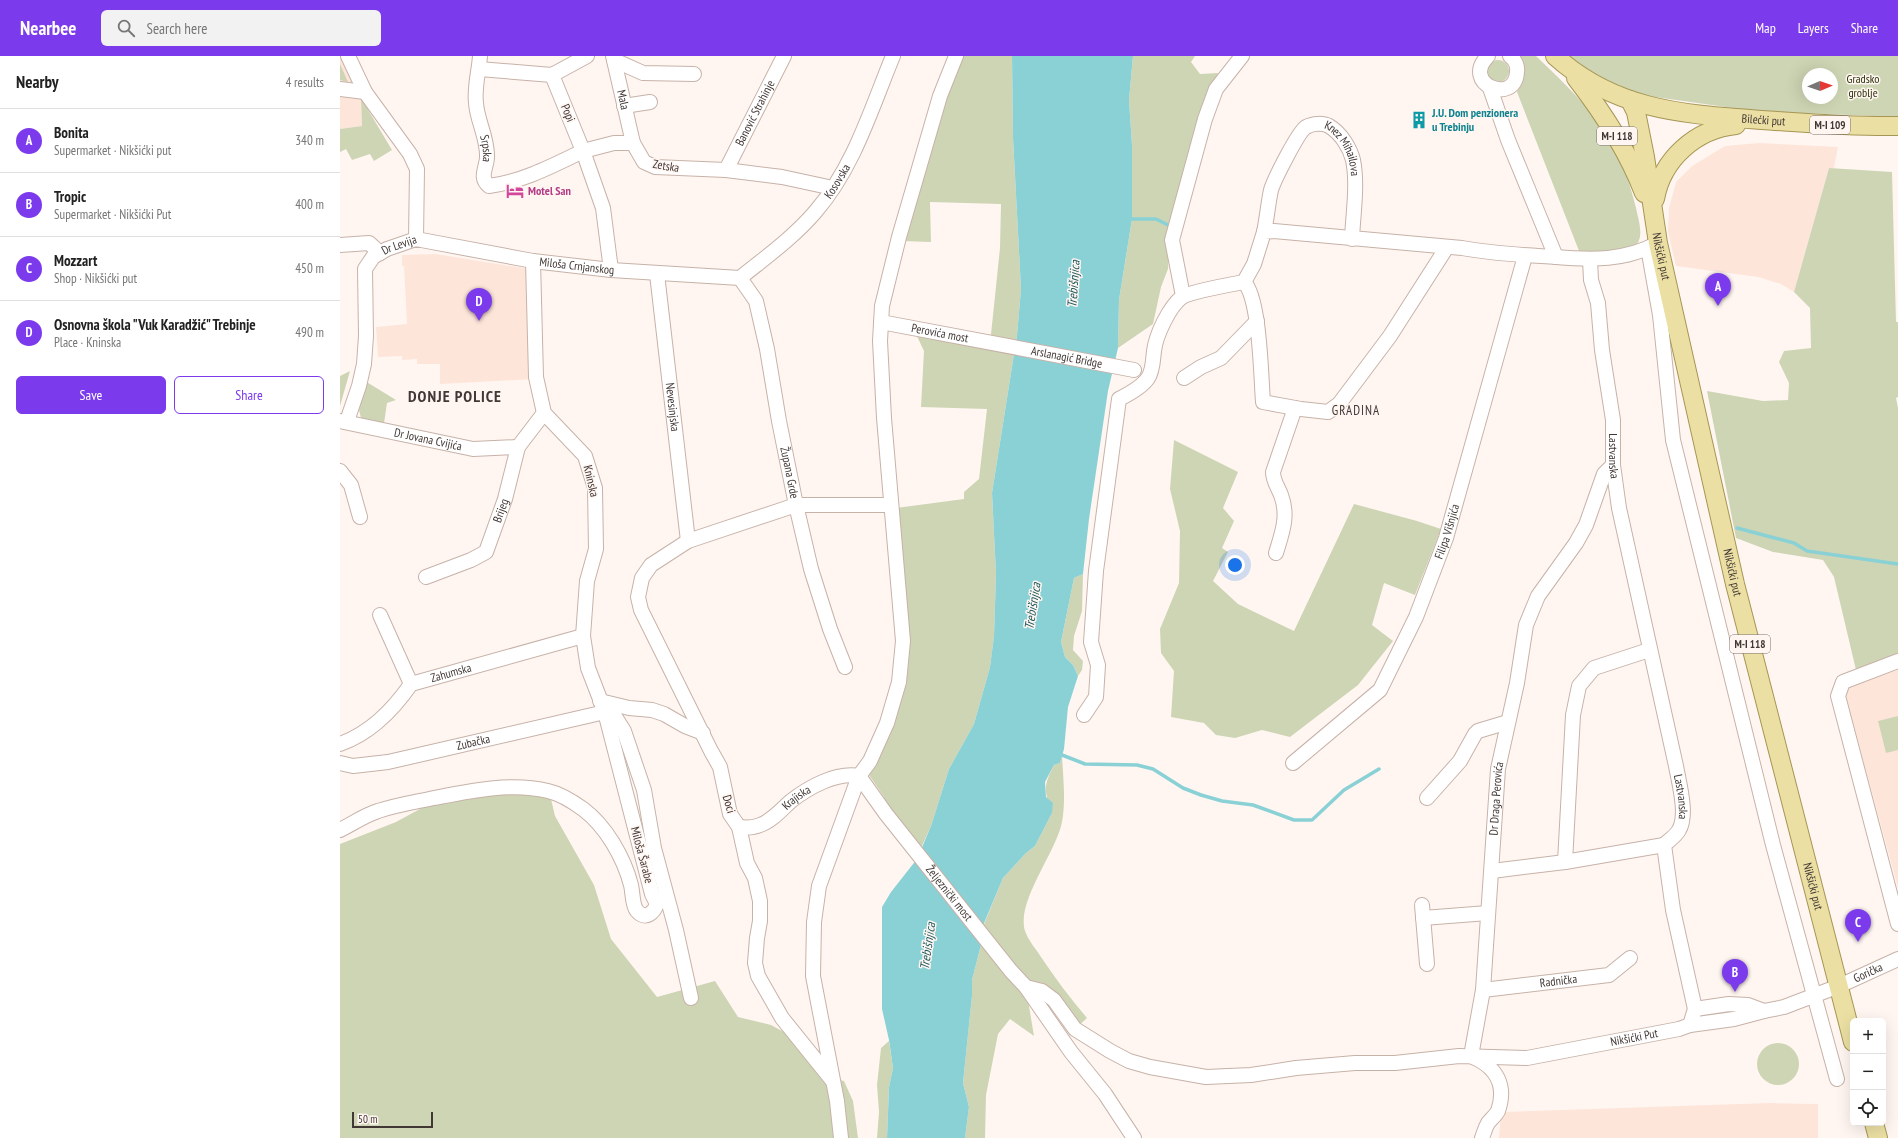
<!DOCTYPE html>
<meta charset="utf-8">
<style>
body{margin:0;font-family:"PT Sans Narrow",sans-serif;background:#f2f2f2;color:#222}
.controls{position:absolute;right:12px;bottom:12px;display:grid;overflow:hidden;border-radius:6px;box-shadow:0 4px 16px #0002}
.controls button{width:36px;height:36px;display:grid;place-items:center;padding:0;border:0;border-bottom:1px solid #e0e0e0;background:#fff;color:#222;font:20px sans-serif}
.compass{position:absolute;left:1462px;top:12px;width:36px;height:36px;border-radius:50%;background:#fff;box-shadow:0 4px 16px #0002;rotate:88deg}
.scale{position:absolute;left:12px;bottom:10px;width:81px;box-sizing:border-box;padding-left:4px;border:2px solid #413835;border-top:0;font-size:11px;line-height:14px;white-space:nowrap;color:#413835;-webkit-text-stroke:3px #fff6f2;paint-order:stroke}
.you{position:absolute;left:895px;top:509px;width:14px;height:14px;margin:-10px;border:3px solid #fff;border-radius:50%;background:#1a73e8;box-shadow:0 0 0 6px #1a73e833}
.badge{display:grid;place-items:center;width:26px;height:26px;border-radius:50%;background:#7c3aed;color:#fff;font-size:13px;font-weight:700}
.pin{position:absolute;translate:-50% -33px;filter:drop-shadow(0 1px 2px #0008)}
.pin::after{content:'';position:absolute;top:21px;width:14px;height:12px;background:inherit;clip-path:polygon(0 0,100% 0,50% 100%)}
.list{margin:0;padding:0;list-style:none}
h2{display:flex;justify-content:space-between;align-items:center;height:52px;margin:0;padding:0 16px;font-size:17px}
h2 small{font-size:13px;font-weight:400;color:#767676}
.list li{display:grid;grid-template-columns:26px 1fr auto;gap:12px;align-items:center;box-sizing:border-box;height:64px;padding:0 16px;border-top:1px solid #e0e0e0}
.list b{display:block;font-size:15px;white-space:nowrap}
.list p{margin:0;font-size:13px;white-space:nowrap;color:#767676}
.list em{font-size:13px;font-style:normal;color:#767676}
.actions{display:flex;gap:8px;padding:12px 16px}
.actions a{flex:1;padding:9px 0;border:1px solid #7c3aed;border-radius:6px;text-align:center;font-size:14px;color:#7c3aed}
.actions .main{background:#7c3aed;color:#fff}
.icon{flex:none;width:22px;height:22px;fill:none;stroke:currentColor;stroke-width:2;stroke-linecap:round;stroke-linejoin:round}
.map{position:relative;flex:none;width:1558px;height:1082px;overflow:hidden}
header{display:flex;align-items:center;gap:24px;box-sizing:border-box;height:56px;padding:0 20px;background:#7c3aed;color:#fff}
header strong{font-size:19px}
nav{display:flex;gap:22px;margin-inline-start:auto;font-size:14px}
.search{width:280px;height:36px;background:#f2f2f2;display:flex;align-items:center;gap:10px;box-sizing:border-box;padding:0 14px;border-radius:6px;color:#767676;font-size:15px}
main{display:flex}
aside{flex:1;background:#fff}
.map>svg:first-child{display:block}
.built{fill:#fee5da}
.green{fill:#ced5b4;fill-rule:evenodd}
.water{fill:#8ad1d6}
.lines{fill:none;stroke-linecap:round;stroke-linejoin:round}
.stream{stroke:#8ad1d6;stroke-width:3.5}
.minor-casing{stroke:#c7b2a8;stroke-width:16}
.major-casing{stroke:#a69654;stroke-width:20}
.minor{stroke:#fff;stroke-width:14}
.major{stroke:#ebdfa3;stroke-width:18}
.labels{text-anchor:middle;stroke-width:3;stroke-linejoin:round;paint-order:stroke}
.shield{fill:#fff6f2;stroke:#7a716e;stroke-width:1}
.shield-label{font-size:11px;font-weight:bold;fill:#413835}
.park-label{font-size:12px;fill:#2b3108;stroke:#fff6f2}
.street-label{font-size:12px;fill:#413835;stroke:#fff6f2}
.culture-label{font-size:12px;font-weight:bold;fill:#0d838f;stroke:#fff6f2;text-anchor:start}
.hotel-label{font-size:12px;font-weight:bold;fill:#b23c85;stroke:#fff6f2;text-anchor:start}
.water-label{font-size:13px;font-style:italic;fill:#1c595c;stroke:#fff6f2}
.neighbourhood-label{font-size:13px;letter-spacing:1px;fill:#413835;stroke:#fff6f2}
.district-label{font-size:16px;font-weight:bold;letter-spacing:1px;fill:#413835;stroke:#fff6f2}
</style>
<header>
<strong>Nearbee</strong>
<div class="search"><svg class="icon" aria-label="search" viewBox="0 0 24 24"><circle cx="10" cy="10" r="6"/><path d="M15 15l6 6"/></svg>Search here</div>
<nav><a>Map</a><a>Layers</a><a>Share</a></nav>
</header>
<main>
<aside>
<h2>Nearby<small>4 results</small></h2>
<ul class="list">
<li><span class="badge">A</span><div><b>Bonita</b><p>Supermarket · Nikšićki put</p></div><em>340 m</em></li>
<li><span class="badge">B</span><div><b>Tropic</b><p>Supermarket · Nikšićki Put</p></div><em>400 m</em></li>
<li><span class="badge">C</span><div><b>Mozzart</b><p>Shop · Nikšićki put</p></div><em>450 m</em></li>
<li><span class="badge">D</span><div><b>Osnovna škola &quot;Vuk Karadžić&quot; Trebinje</b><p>Place · Kninska</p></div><em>490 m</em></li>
</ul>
<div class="actions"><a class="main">Save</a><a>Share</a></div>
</aside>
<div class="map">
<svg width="1558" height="1082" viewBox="0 0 1558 1082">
<rect width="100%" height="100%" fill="#fff6f2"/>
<g class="built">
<polygon points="0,1 21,42 22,70 0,73"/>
<polygon points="1419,87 1498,91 1494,112 1489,112 1454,236 1441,228 1418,221 1336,210 1328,176 1329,152 1336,126 1352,110 1385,90"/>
<polygon points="96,198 189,213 194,323 100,328 100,308 77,308 77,303 62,304 62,300 38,301 36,271 67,268 64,210 62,210 62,199"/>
<polygon points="1558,614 1558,832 1506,641 1510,629"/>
<polygon points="1430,1047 1478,1048 1478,1082 1159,1082 1161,1056"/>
</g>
<g class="green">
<polygon points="616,0 672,0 673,82 681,233 677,279 652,437 656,518 654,580 650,611 634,668 609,713 591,770 580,794 545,748 544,741 529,719 564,628 556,452 624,443 624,436 639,423 647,353 581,351 584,295 575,276 650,288 660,192 661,148 590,146 591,186 562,185"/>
<polygon points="793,0 855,0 851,6 860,18 878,17 865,48 830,180 828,213 821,231 813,268 778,292 779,244 792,163 792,89 789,44"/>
<path d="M1173 0H1196C1222 25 1250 51 1269 82 1282 103 1290 128 1296 152 1298 162 1304 179 1297 188 1287 200 1255 198 1241 200L1177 36C1186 22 1183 12 1173 0Z"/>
<path d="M1222 0H1558V61L1414 55 1308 40 1276 34ZM1468 18H1492V42H1468Z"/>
<circle cx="1158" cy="15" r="11"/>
<polygon points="0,8 8,26 0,24"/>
<polygon points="21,42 52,94 34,105 30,98 12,104 6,93 0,96 0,73 22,70"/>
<polygon points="1489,112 1552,116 1556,266 1558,266 1558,341 1556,342 1558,352 1558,599 1516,614 1494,521 1483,504 1433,496 1396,482 1367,335 1423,345 1448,344 1449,327 1439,306 1444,295 1471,292 1470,252 1454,236"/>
<polygon points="10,315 0,350 0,320"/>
<polygon points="25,325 56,344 47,347 43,374 21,362 19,354"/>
<polygon points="834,384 898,416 883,452 894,465 882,492 888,496 873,525 898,548 954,575 1014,448 1077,465 1101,473 1075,539 1044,527 1032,569 1053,585 1018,629 950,681 922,674 895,682 876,679 864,667 831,661 834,615 821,597 820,573 839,527 840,475 830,433"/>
<polygon points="743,518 742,555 734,580 733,594 743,605 742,614 738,620 733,609 725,601 721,586 734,522"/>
<polygon points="1558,660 1558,694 1546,697 1538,665"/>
<path d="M722 699C723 721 726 745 722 766 716 797 676 845 685 875 688 884 696 893 701 901 715 922 730 942 747 962L735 973 714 944 686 932 694 980 670 963 658 978 646 1039 645 1082H625L629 1051 623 1027 632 940V924L642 885V873L663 822 686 797 695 790 712 757C704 734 703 731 714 709L720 707Z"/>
<polygon points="142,738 191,739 211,743 215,760 254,829 271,883 317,941 375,925 398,961 431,969 483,997 497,1082 0,1082 0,788 56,766 89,748"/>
<polygon points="549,985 553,1012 549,1031 547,1082 537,1082 539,1056 537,1029 541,992"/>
<circle cx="1438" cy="1008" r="21"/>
<polygon points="496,1023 504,1025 513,1045 518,1082 504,1082"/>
</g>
<polygon class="water" points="672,0 793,0 789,44 792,89 792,163 779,244 778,292 768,335 749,463 743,518 734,522 721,586 725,601 733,609 738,620 728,651 724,693 720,707 714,709 705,726 706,741 713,747 712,757 695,790 686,797 663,822 642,872 642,885 632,924 632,940 623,1027 629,1051 625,1082 547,1082 549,1031 553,1012 549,984 542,953 542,851 551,836 577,803 591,770 609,713 634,668 650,611 654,580 656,518 652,437 677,279 681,233 673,82"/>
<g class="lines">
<g class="stream">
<polyline points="792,163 816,163 828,169"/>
<polyline points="1397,472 1454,487 1467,495 1558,508"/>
<polyline points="722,699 745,708 797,709 813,713 843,732 861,739 882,745 913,749 954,764 972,764 1004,734 1039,713"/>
</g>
<g class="minor-casing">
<g id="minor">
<polyline points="8,0 25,36 70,98 77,113 76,183"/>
<path id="s1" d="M140 0C139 15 134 32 136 47 137 65 148 82 147 102 146 113 139 122 149 130 182 126 214 109 243 95L212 19"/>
<path id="s2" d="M273 0 293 87"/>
<path d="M1148 0C1120 28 1175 50 1177 16 1178 10 1175 4 1170 0"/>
<polyline points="274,4 303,17 354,18"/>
<polyline points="139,13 212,19 247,0"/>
<polyline points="1150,32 1168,84 1216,201"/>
<polyline points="0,33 25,36"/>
<polyline points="284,50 310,46"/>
<path id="s3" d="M386 114 444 0"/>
<path id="s4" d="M924 176C927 162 928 148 931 134 934 124 958 76 966 71 973 67 983 67 989 70 1001 77 1010 92 1013 104 1018 129 1013 158 1012 183"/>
<polyline points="0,189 29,187 40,197"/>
<polyline points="1308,192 1320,259 1333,384 1433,789 1497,1023"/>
<path id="s5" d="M1250 204 1251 224 1258 247 1262 294 1273 364V409L1279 452 1336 710C1339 727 1348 759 1339 774 1336 780 1328 785 1324 789L1333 854 1355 953"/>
<polyline points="271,214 263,152 243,95 274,87 293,87 304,106 315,111 386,114 442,121 493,132"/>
<path id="s6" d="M317 218 348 485"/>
<path id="s7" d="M400 222 416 245 427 293 439 365 456 449 471 513 490 573 505 611"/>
<path id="s8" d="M400 222C426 201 454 181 476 155 514 111 531 53 553 0"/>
<path d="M904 226C920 242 921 321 923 346L961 353 988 356 999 348 1050 280 1107 191"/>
<polyline points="843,240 832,184 865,63 876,33 902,0"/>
<path id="s9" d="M541 266 794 314"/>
<polyline points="844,322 861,311 881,302 917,265"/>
<path id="s10" d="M0 365 133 393 178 391"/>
<path id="s11" d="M7 365 19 330 24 308 26 280 25 213 33 201 47 193 76 183 193 205 271 214 400 222"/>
<polyline points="0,415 11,429 20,461"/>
<path d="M936 497C942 477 949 460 941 439 938 431 933 425 933 416L955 352"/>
<path id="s12" d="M86 521 131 504 146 496 165 443 178 391 204 357"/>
<polyline points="40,559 71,628"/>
<polyline points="1558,605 1503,626 1498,640 1558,868"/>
<polyline points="260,645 289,652 312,654 324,658 345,670 363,677"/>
<path d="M744 659 756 641 758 609 751 586 756 515 779 343C789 338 802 331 808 322 813 315 813 303 814 295 816 279 829 251 842 241 850 236 893 228 904 226L914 208 924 176 934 175 1122 192C1154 198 1184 199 1216 201 1252 204 1285 205 1318 187"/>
<path id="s13" d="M0 688C31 677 53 654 71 628L243 580"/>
<path id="s14" d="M0 707 13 710 48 706 265 656 274 659 284 675 304 734 314 792 336 874 351 942"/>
<path id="s15" d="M953 707 1040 634 1076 561 1106 482 1185 200"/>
<polyline points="1087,742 1120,705 1135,678 1138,675 1168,666"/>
<path id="s16" d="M399 771C406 772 413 772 420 769 432 765 442 753 451 745 469 731 496 716 519 720L546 758 671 915 686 931 731 996 765 1038 794 1082"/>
<path d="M0 774C12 768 25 759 38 755 56 749 75 746 94 742 130 735 171 726 208 735 221 738 232 745 243 753 266 770 284 802 291 829 293 837 292 849 297 855 306 865 314 856 317 848L312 838 265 656 248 612 243 580 247 525 256 493 255 432 245 400 204 357 196 321 193 205"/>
<polyline points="1225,806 1233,659 1239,630 1254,612 1309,594"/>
<polyline points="1152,815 1225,806 1324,789"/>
<polyline points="1082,849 1087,908"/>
<polyline points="1083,862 1148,857"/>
<path id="s17" d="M686 931 702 935 714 944 735 973 770 995 789 1005 810 1011 866 1021 911 1019 956 1012 1015 1007H1055L1119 1000 1187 1002 1339 973 1350 969 1355 953 1389 948 1408 949 1424 955 1444 951 1499 930 1558 903"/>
<path id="s18" d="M1143 934 1269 919 1290 902"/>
<polyline points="1350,969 1394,963 1424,955"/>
<path id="s19" d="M1131 1000 1143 934 1158 713 1177 627 1186 569 1198 540 1236 487 1246 469 1264 418 1273 409"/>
<path d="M1133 1001C1156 1011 1167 1029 1158 1055 1156 1059 1151 1063 1148 1067 1145 1072 1144 1077 1142 1082"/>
<polyline points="492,1024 442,962 418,920 415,907 417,882 420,865 420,845 415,822 407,807 399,771 390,758 380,711 371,695 301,554 298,541 302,522 311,509 348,485 456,449 551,449"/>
<polyline points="501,1082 497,1045 473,920 474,866 479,830 519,720 530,705 547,667 559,626 563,585 544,362 540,285 542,250 559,181 600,40 616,0"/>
</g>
</g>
<g class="major-casing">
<g id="major">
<path id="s20" d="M1215 0C1276 55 1344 58 1422 64 1467 67 1512 71 1558 70"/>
<path d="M1236 22C1264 58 1288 95 1304 137"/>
<path id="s21" d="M1290 44 1296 56 1305 101 1318 187 1395 528 1513 986"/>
<path d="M1315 143C1322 103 1356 73 1396 69"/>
<polyline points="1534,1067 1538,1082"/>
</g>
</g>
<use href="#minor" class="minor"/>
<use href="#major" class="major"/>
</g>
<defs>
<g id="building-bare" transform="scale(1.38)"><path d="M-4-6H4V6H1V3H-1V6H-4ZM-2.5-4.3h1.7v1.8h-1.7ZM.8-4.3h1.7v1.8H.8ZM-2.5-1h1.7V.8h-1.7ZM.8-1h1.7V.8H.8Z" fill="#0f9aa8" stroke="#fff6f2" stroke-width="2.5" paint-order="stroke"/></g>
<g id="hotel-bare" transform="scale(1.38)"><path d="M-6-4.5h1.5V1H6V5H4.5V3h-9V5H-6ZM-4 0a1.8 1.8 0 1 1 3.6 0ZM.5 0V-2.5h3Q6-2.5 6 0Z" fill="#d1479c" stroke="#fff6f2" stroke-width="2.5" paint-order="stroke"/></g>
</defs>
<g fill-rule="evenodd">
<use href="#building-bare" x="1079" y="64"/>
<use href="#hotel-bare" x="175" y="135"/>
</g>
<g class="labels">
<g class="shield">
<rect x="1470" y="60" width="40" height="18" rx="3"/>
<rect x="1257" y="71" width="40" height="18" rx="3"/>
<rect x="1390" y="579" width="40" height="18" rx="3"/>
</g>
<g class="shield-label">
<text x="1490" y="73">M-I 109</text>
<text x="1277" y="84">M-I 118</text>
<text x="1410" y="592">M-I 118</text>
</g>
<g class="park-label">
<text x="1523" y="27">Gradsko<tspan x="1523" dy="14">groblje</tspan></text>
</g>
<g class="street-label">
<text dy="4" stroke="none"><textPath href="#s2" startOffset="45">Mala</textPath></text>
<text transform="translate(228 57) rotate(67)" y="4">Popi</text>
<text dy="4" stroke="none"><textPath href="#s3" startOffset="64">Banović Strahinje</textPath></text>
<text dy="4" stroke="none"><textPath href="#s20" startOffset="223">Bilećki put</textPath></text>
<text dy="4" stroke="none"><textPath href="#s1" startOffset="94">Srpska</textPath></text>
<text dy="4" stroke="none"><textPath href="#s4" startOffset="166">Knez Mihailova</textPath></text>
<text transform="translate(326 110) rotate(9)" y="4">Zetska</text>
<text dy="4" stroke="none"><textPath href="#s8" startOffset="138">Kosovska</textPath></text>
<text dy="4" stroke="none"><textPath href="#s11" startOffset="198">Dr Levija</textPath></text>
<text dy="4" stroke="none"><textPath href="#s21" startOffset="160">Nikšićki put</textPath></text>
<text dy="4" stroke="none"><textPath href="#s11" startOffset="379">Miloša Crnjanskog</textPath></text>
<text dy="4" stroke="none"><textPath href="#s9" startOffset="60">Perovića most</textPath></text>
<text dy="4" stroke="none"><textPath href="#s9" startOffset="189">Arslanagić Bridge</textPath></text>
<text dy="4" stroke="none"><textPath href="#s6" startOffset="134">Nevesinjska</textPath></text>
<text dy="4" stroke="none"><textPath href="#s10" startOffset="90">Dr Jovana Cvijića</textPath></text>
<text dy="4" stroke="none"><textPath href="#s5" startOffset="198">Lastvanska</textPath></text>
<text dy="4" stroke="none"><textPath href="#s7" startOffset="203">Župana Grde</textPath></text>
<text transform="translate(251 425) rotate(77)" y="4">Kninska</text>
<text dy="4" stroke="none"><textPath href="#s12" startOffset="109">Brijeg</textPath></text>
<text dy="4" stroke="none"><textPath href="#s15" startOffset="286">Filipa Višnjića</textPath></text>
<text dy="4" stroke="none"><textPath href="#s21" startOffset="484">Nikšićki put</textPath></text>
<text dy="4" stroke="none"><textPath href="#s13" startOffset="136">Zahumska</textPath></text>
<text dy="4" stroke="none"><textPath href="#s14" startOffset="136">Zubačka</textPath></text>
<text dy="4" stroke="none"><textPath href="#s5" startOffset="546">Lastvanska</textPath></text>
<text dy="4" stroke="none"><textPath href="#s19" startOffset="259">Dr Draga Perovića</textPath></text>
<text dy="4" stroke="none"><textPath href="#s16" startOffset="67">Krajiska</textPath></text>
<text transform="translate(389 748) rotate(74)" y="4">Doci</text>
<text transform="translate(302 799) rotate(75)" y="4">Miloša Šarabe</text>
<text dy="4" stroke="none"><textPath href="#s21" startOffset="808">Nikšićki put</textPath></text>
<text dy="4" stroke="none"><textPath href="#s16" startOffset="283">Željeznički most</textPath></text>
<text dy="4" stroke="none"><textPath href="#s17" startOffset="896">Gorička</textPath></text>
<text dy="4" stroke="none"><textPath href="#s18" startOffset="76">Radnička</textPath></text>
<text dy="4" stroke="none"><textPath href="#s17" startOffset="640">Nikšićki Put</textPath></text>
</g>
<g class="culture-label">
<text x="1092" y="61">J.U. Dom penzionera<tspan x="1092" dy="14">u Trebinju</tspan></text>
</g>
<g class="hotel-label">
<text x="188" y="139">Motel San</text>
</g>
<g class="water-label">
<text transform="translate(733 228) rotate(-86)" y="5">Trebišnjica</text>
<text transform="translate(692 550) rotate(-81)" y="5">Trebišnjica</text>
<text transform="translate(587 890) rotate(-82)" y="5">Trebišnjica</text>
</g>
<g class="neighbourhood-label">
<text x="1016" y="359">GRADINA</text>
</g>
<g class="district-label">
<text x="115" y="346">DONJE POLICE</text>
</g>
</g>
</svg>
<div class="controls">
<button>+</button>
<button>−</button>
<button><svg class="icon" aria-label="locate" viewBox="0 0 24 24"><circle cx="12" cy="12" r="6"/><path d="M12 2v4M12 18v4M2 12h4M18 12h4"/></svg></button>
</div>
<svg class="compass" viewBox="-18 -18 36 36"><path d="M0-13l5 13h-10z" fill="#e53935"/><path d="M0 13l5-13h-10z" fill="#767676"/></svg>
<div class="scale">50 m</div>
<div class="you"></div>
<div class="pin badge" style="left:1378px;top:250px">A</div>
<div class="pin badge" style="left:1395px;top:936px">B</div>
<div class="pin badge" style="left:1518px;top:886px">C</div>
<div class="pin badge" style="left:139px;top:265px">D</div>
</div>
</main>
